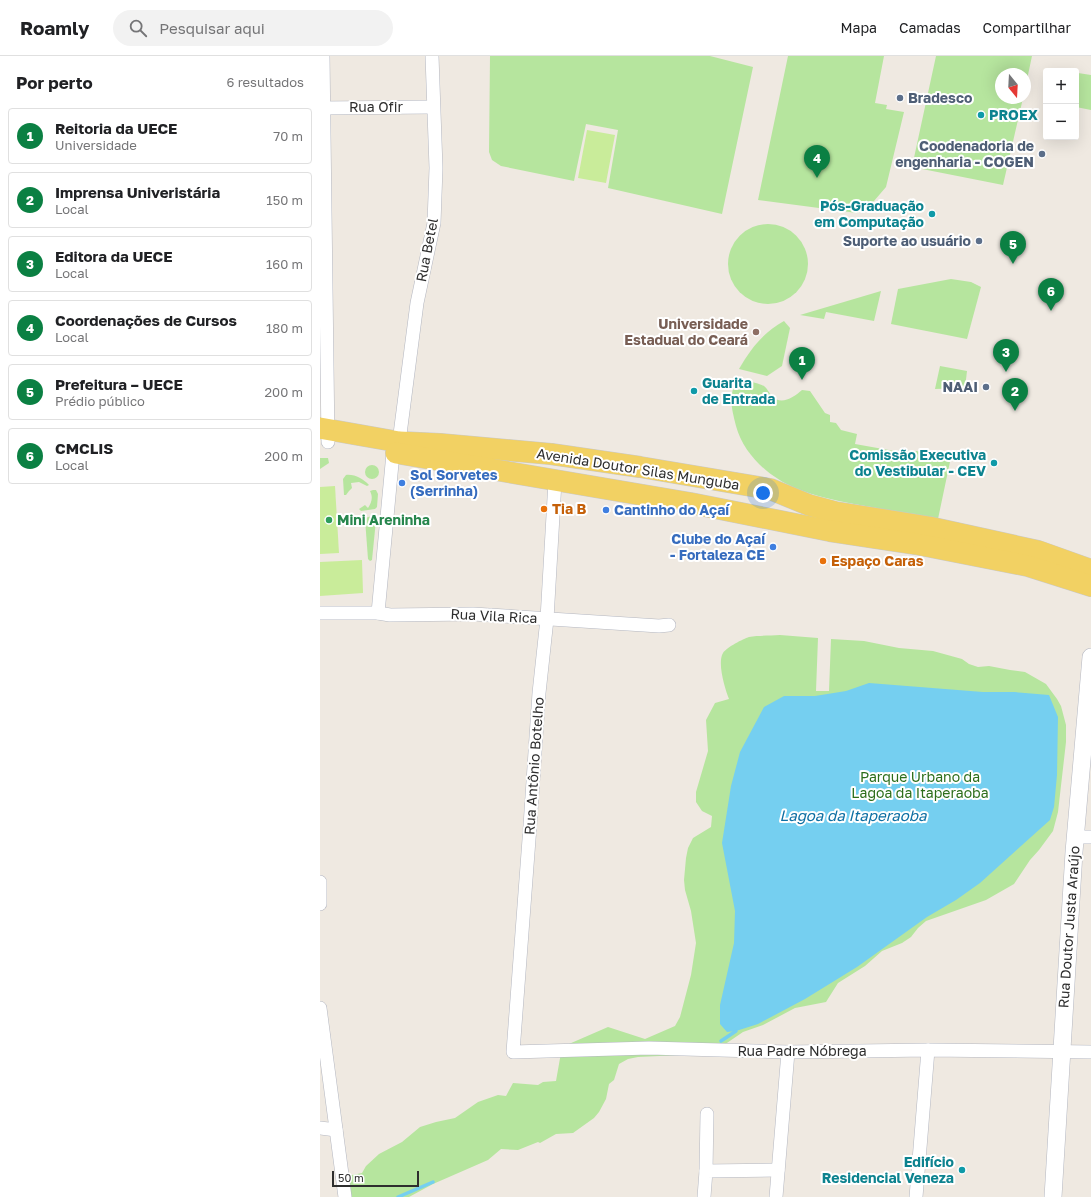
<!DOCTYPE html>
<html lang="pt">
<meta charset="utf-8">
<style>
body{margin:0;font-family:"Golos Text",sans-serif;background:#f2f2f2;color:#202124}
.controls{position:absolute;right:12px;top:12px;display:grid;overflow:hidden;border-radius:4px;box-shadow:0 4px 16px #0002}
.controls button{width:36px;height:36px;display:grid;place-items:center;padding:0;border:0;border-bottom:1px solid #e0e0e0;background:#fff;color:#202124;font:20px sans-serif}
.compass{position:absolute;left:675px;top:12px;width:36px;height:36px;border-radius:50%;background:#fff;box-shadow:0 4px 16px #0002;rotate:162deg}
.scale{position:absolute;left:12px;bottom:10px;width:87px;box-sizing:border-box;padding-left:4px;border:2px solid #2e2e2e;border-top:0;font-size:11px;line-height:14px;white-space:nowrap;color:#2e2e2e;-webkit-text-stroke:3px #fff;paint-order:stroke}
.you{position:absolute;left:443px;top:437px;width:14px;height:14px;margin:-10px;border:3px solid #fff;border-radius:50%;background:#1a73e8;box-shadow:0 0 0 6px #1a73e833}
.badge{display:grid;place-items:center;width:26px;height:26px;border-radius:50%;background:#0b8043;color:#fff;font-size:13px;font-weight:700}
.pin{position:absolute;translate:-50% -33px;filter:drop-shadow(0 1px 2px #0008)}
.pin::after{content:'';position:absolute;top:21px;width:14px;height:12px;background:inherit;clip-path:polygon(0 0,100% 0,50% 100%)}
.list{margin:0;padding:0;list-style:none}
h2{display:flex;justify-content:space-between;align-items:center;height:52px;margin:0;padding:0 16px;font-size:17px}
h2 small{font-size:13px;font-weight:400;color:#757577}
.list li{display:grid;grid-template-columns:26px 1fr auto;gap:12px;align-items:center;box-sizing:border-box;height:56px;margin:0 8px 8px;padding:0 8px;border:1px solid #e0e0e0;border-radius:4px}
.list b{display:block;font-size:15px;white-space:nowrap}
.list p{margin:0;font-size:13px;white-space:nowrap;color:#757577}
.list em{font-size:13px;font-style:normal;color:#757577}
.icon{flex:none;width:22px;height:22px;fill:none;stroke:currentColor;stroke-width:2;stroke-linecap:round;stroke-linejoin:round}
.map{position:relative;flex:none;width:771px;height:1141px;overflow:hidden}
header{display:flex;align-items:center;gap:24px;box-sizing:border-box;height:56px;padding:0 20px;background:#fff;border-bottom:1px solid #e0e0e0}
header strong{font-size:19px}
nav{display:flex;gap:22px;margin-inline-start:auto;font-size:14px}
.search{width:280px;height:36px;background:#f2f2f2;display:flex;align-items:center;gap:10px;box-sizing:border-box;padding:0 14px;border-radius:22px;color:#757577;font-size:15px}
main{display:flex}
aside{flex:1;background:#fff}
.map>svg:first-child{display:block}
.green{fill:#b6e59e}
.pitch{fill:#c9ec9a}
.water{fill:#75cff0}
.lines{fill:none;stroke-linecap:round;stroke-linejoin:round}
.stream{stroke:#75cff0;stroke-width:3.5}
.minor-casing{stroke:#b4b7c1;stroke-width:14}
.tertiary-casing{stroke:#b4b7c1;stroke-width:18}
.primary-casing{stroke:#c9c9c9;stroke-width:22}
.minor{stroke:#fff;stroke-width:13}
.tertiary{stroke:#fff;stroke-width:17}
.primary{stroke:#f2d163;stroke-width:21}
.service-dot{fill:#5c6f8a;stroke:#fff;stroke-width:1.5}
.culture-dot{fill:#0f9aa8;stroke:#fff;stroke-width:1.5}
.education-dot{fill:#8d6e63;stroke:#fff;stroke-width:1.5}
.shop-dot{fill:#3f7fe0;stroke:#fff;stroke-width:1.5}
.food-dot{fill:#e8710a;stroke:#fff;stroke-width:1.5}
.leisure-dot{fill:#2e9e5b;stroke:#fff;stroke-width:1.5}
.labels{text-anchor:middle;stroke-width:4;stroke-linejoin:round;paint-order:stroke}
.service-label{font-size:14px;font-weight:bold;fill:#4e5e75;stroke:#fff;text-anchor:end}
.street-label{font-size:14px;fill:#2e2e2e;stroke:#fff}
.culture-label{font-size:14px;font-weight:bold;fill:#0d838f;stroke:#fff;text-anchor:end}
.education-label{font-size:14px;font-weight:bold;fill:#785e54;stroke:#fff;text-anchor:end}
.shop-label{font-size:14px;font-weight:bold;fill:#366cbe;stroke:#fff;text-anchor:start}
.food-label{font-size:14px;font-weight:bold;fill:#c56008;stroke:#fff;text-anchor:start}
.leisure-label{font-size:14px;font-weight:bold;fill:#27864d;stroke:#fff;text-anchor:start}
.park-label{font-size:14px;fill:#2c6e1b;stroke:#fff}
.water-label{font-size:15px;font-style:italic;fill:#0d6fa3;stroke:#fff}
</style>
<header>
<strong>Roamly</strong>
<div class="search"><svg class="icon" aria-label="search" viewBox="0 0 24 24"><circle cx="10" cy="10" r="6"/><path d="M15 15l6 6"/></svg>Pesquisar aqui</div>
<nav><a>Mapa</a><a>Camadas</a><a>Compartilhar</a></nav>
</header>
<main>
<aside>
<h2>Por perto<small>6 resultados</small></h2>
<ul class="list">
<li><span class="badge">1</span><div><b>Reitoria da UECE</b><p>Universidade</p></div><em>70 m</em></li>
<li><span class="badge">2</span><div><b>Imprensa Univeristária</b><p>Local</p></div><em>150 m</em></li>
<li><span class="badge">3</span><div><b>Editora da UECE</b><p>Local</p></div><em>160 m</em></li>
<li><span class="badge">4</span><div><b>Coordenações de Cursos</b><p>Local</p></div><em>180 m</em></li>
<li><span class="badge">5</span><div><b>Prefeitura – UECE</b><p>Prédio público</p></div><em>200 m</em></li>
<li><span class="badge">6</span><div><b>CMCLIS</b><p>Local</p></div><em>200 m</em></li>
</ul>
</aside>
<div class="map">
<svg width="771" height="1141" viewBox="0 0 771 1141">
<rect width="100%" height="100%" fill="#efe9e1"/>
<g class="green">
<polygon points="170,0 390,0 433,11 402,158 288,132 298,74 266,68 254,125 181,110 172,104 169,96"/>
<polygon points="468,0 564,0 555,47 567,49 566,53 584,56 566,131 554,145 537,157 438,144"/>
<polygon points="616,0 712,0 705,33 705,18 681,18 681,42 703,42 683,129 592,111"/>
<polygon points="758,17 771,19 771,54 756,51 756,26"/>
<circle cx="448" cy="208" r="40"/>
<polygon points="631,223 651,226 661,231 647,283 571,268 578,233"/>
<polygon points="561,235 554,265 506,256 504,263 480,259"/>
<path d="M464 265 470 272 462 310 447 320 419 313C431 292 443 277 464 265Z"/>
<polygon points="620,310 647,315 645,332 615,333"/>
<path d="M416 323C423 325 437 326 444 330 447 332 449 337 452 340 461 350 474 341 482 334L490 335 505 357 510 359V366L516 367 521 374 537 378 535 388 580 396 596 395 631 401 618 463C590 458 562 453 534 448 514 444 494 440 475 432 449 421 424 399 416 370 411 350 409 343 416 323Z"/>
<polygon points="0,402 8,402 9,407 0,413"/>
<circle cx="52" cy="416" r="7"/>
<path d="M26 419C35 418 43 423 49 429L47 430 39 426 31 427 32 432 29 435 26 439H24L23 423Z"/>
<path d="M53 434H56L58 438 57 451 55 453 41 455 39 453 45 449 48 452C52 446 53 441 50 435Z"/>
<polygon points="54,460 56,464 52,504 50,505 48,503 45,463 48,461"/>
<path d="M460 579 498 582 496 635H509L511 583 544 585 579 592 613 595 642 603 649 608 658 611 669 610 690 614 705 616 726 628 737 643 741 650 746 669V686L738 756 733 775 719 794 710 804 694 828 666 844 606 865 598 872 591 881 582 887 562 895 545 910 518 927 506 946 475 952 443 969 423 976 401 991 383 996 361 999 318 1001 308 1003 299 1008 294 1024 289 1028 286 1043 279 1056 274 1062 253 1077 236 1078 220 1087 218 1086 198 1094 181 1093 168 1104 113 1128 89 1141H30L27 1120 42 1117 46 1110 59 1098 82 1086 100 1071 116 1066 135 1062 158 1046 178 1039 186 1040 193 1027 218 1029 223 1026 236 1025 242 991 288 971 325 983 355 970 360 961 371 919 376 887 371 855 365 834 364 824 366 802 368 792 373 782 391 771 392 760 382 755 376 746V736L388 695 386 664 395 647 409 643C405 633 397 607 403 597 407 591 423 583 429 581 439 579 450 580 460 579Z"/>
</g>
<g class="pitch">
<polygon points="267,74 295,79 286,127 258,122"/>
<polygon points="15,430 19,497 0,498 0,431"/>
<polygon points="42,504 43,537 0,540 0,506"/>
</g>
<polygon class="water" points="549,627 663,636 694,636 729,639 738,661 737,719 734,751 730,764 660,827 636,844 607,861 537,911 485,943 438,968 416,975 407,976 400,968 400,949 414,887 415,855 402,787 411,730 420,696 444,651 464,640 495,640 526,635"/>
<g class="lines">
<g class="stream">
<polyline points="401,985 416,975"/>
<polyline points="78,1141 113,1126"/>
</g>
<g class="minor-casing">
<g id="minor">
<polyline points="3,0 8,386"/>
<polyline points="0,52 113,51"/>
<polyline points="79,386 97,247 114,167 116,112 112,0"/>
<polyline points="235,425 227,563 219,637 210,770 193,996 329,992 468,996 608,994 771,996"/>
<polyline points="0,557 58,557 70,559 153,558 339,570 349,569"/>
<polyline points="58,557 73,397"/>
<polyline points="755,781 771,781"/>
<polyline points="0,826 0,848"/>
<polyline points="0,952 25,1141"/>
<polyline points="0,1072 16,1074"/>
<polyline points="386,1115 387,1058"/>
<polyline points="384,1141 386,1115 458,1114"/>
<polyline points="456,1141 468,996"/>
<polyline points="596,1141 608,994"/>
</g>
</g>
<g class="tertiary-casing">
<polyline id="tertiary" points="733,1141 754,796 771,601"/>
</g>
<g class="primary-casing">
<g id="primary">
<polyline points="0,372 79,386 120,388 231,398 320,411 450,433 489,449 515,456 609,471 718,495 771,514"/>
<polyline points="76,397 370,447 510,475 596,488 708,510 771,530"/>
</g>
</g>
<use href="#minor" class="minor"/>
<use href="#tertiary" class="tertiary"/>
<use href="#primary" class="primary"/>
</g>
<g class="service-dot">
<circle cx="580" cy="42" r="4"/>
<circle cx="722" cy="98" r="4"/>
<circle cx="659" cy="185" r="4"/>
<circle cx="666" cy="331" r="4"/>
</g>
<g class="culture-dot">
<circle cx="661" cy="59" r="4"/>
<circle cx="612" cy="158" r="4"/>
<circle cx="374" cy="335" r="4"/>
<circle cx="674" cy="407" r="4"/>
<circle cx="642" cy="1114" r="4"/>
</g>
<circle class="education-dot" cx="436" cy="276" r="4"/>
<g class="shop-dot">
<circle cx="82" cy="427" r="4"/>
<circle cx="286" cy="454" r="4"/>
<circle cx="453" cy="491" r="4"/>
</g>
<g class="food-dot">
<circle cx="224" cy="453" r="4"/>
<circle cx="503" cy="505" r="4"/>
</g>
<circle class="leisure-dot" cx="9" cy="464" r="4"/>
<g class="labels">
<g class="service-label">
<text x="588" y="47" text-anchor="start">Bradesco</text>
<text x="714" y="95">Coodenadoria de<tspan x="714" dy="16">engenharia - COGEN</tspan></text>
<text x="651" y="190">Suporte ao usuário</text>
<text x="658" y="336">NAAI</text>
</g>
<g class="street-label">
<text x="56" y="56">Rua Ofir</text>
<text transform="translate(107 194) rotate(-79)" y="5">Rua Betel</text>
<text transform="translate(318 413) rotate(9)" y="5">Avenida Doutor Silas Munguba</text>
<text transform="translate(174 560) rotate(3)" y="5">Rua Vila Rica</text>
<text transform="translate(214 710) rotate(-86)" y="5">Rua Antônio Botelho</text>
<text transform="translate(749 871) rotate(-86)" y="5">Rua Doutor Justa Araújo</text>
<text x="482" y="1000">Rua Padre Nóbrega</text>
</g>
<g class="culture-label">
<text x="669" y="64" text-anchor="start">PROEX</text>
<text x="604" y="155">Pós-Graduação<tspan x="604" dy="16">em Computação</tspan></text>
<text x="382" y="332" text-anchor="start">Guarita<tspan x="382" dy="16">de Entrada</tspan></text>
<text x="666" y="404">Comissão Executiva<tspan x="666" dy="16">do Vestibular - CEV</tspan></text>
<text x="634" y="1111">Edifício<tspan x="634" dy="16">Residencial Veneza</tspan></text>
</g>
<g class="education-label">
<text x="428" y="273">Universidade<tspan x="428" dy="16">Estadual do Ceará</tspan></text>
</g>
<g class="shop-label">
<text x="90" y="424">Sol Sorvetes<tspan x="90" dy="16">(Serrinha)</tspan></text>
<text x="294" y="459">Cantinho do Açaí</text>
<text x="445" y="488" text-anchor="end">Clube do Açaí<tspan x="445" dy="16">- Fortaleza CE</tspan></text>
</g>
<g class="food-label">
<text x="232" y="458">Tia B</text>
<text x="511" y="510">Espaço Caras</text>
</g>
<g class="leisure-label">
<text x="17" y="469">Mini Areninha</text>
</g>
<g class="park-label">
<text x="600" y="726">Parque Urbano da<tspan x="600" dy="16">Lagoa da Itaperaoba</tspan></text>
</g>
<g class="water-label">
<text x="533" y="765">Lagoa da Itaperaoba</text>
</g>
</g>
</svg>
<div class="controls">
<button>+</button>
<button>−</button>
</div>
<svg class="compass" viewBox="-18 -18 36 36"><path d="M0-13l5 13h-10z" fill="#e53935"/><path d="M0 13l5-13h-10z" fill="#757577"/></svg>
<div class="scale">50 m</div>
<div class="you"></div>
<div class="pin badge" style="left:482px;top:324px">1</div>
<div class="pin badge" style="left:695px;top:355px">2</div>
<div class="pin badge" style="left:686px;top:316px">3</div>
<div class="pin badge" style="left:497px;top:122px">4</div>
<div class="pin badge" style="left:693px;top:208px">5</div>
<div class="pin badge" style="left:731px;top:255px">6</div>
</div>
</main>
